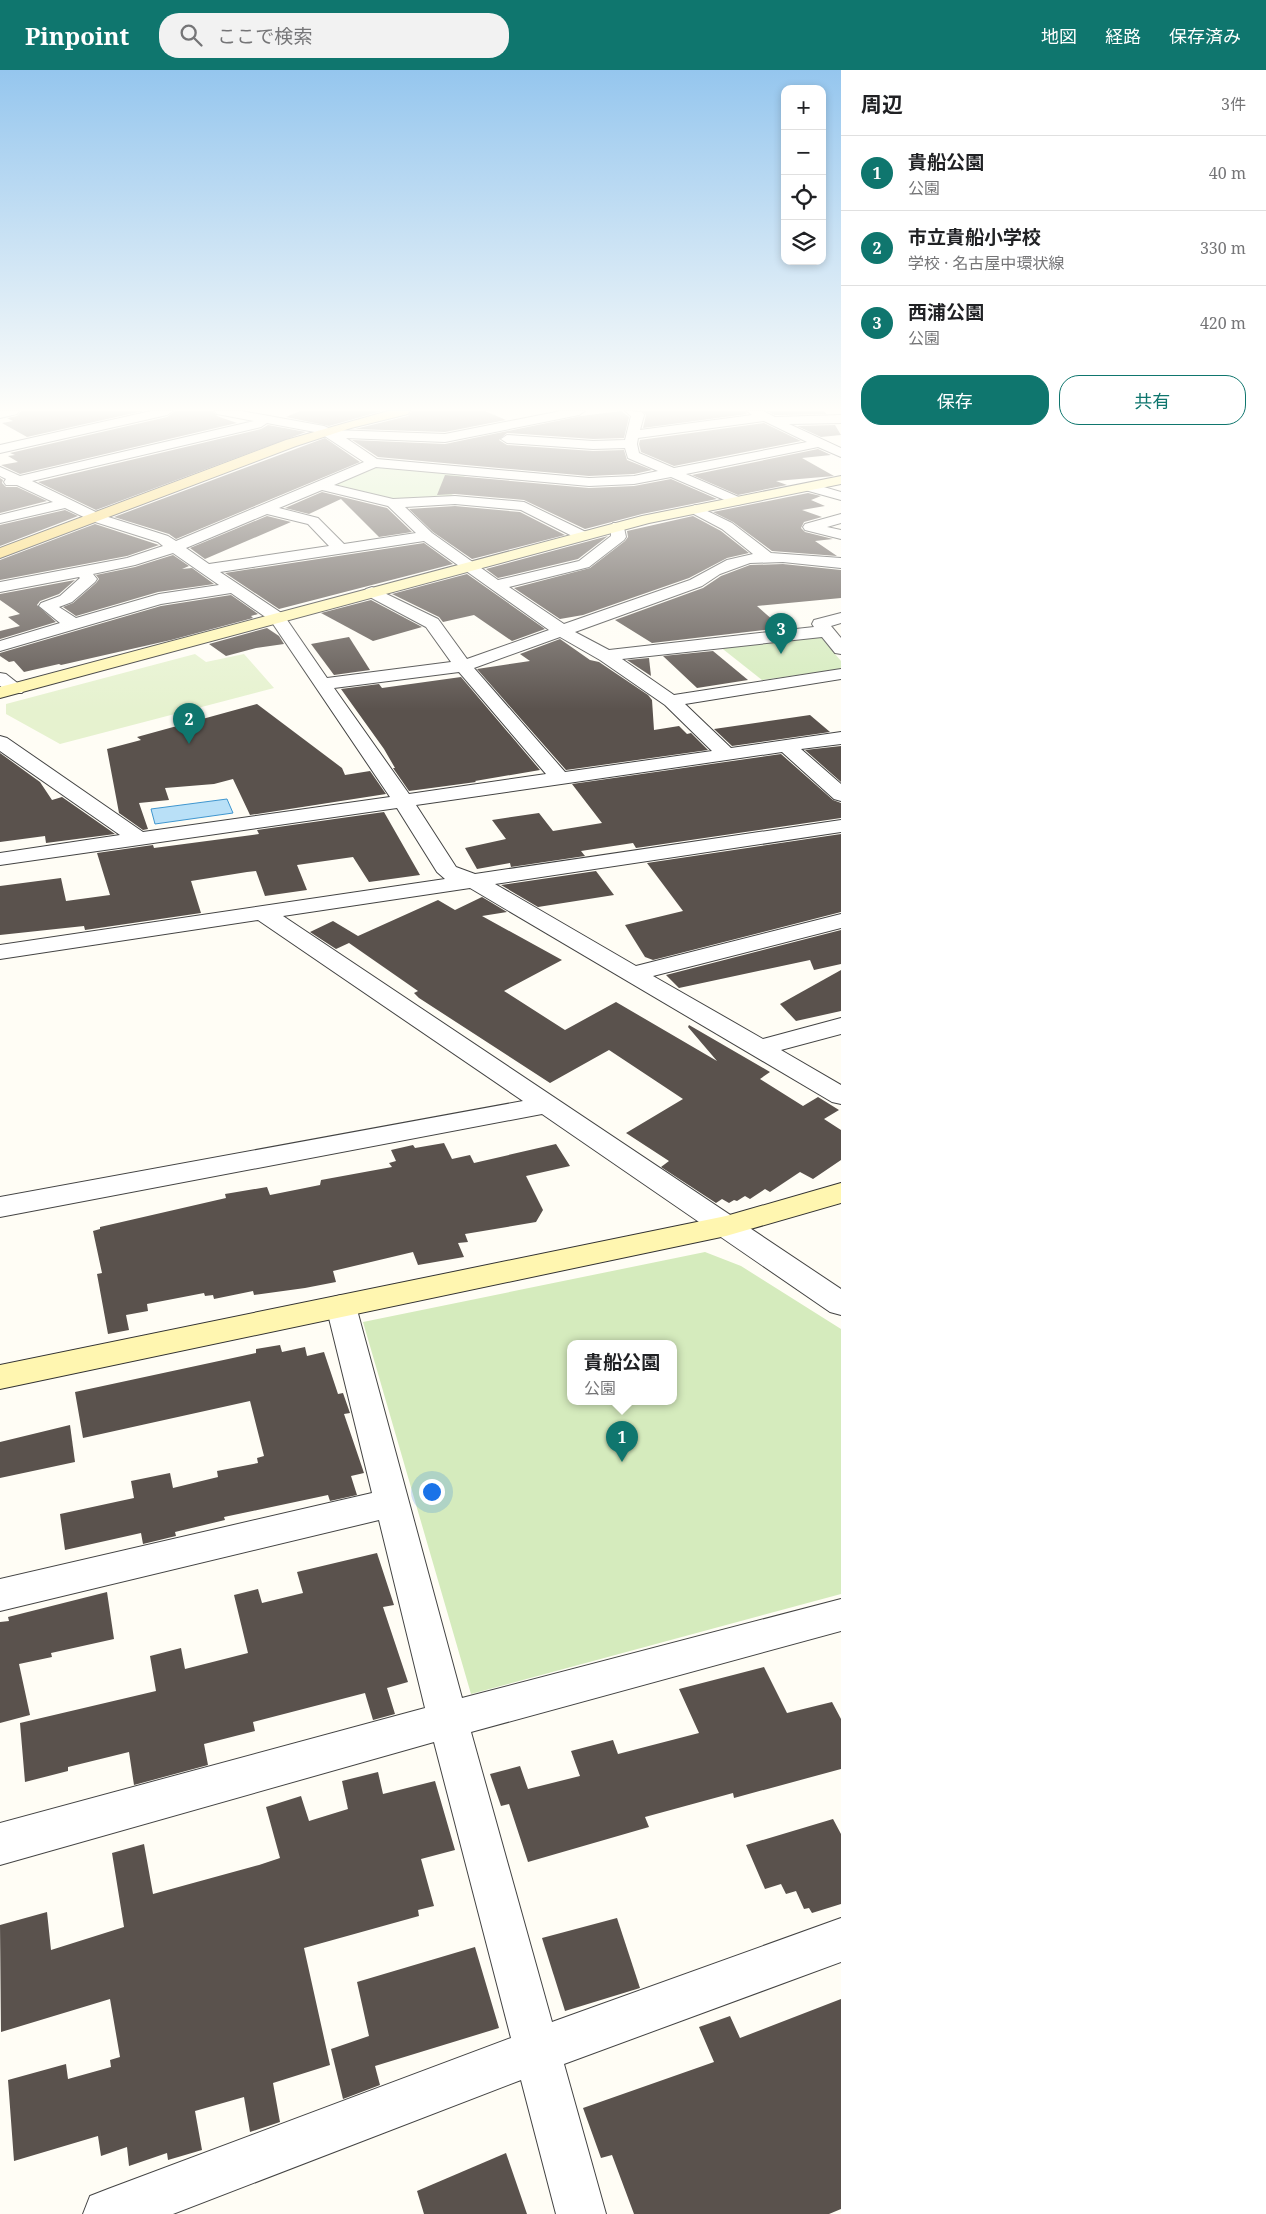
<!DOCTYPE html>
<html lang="ja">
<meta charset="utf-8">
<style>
body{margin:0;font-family:"Noto Serif","Noto Sans JP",serif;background:#f2f2f2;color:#202124}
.controls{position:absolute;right:15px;top:15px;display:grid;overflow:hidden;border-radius:10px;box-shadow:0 2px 8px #0003}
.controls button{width:45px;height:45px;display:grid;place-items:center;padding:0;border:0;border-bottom:1px solid #e0e0e0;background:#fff;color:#202124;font:25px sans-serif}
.you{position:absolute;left:431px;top:1421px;width:18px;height:18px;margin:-12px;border:4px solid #fff;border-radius:50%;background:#1a73e8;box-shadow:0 0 0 8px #1a73e833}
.badge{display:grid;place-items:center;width:32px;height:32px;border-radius:50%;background:#0f766e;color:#fff;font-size:16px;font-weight:700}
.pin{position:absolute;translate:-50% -41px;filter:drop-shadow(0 1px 2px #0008)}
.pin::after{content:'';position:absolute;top:26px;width:18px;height:15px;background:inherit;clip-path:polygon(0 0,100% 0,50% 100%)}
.popup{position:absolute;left:567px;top:1270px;width:110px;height:65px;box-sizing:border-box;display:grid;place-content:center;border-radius:10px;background:#fff;filter:drop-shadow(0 1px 4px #0005);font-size:16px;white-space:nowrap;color:#757577}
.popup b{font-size:19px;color:#202124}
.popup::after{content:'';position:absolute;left:50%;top:100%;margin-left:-10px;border:10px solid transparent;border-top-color:#fff}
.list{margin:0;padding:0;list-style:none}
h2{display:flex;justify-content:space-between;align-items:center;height:65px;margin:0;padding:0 20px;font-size:21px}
h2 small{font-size:16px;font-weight:400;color:#757577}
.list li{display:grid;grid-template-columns:32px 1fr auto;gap:15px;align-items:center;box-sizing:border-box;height:75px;padding:0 20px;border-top:1px solid #e0e0e0}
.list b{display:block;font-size:19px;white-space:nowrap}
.list p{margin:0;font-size:16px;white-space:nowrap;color:#757577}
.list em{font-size:16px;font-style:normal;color:#757577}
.actions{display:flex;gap:10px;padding:15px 20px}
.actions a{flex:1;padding:11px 0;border:1px solid #0f766e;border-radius:20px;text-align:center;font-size:18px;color:#0f766e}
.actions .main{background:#0f766e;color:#fff}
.icon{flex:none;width:28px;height:28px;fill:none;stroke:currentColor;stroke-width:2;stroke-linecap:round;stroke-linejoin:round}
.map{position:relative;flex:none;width:841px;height:2144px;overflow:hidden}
header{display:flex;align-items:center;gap:30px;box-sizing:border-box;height:70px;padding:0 25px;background:#0f766e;color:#fff}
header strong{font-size:24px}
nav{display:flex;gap:28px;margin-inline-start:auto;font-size:18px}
.search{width:350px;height:45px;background:#f2f2f2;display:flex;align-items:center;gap:12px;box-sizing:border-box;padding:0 18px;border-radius:20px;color:#757577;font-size:19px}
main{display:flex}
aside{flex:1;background:#fff}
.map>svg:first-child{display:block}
.green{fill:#d5ebbd;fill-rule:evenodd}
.pitch{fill:#e6f2cf}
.water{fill:#b9e0f7;stroke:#3f96cf}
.building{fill:#5a524d}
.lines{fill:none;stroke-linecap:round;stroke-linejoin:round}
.street-casing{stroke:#444;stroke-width:2}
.secondary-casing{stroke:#333;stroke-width:2}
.primary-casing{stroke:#222;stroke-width:2}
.street{fill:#fff;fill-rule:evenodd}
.secondary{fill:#fff6b0;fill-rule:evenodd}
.primary{fill:#f9d66b;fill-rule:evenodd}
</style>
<header>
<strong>Pinpoint</strong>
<div class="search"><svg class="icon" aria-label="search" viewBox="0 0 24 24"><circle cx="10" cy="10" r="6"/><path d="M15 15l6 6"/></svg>ここで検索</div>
<nav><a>地図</a><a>経路</a><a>保存済み</a></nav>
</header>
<main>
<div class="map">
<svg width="841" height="2144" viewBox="0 0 841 2144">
<rect width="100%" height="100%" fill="#fffdf5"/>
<g class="green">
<polygon points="377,396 466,404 450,428 396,430 333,415"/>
<polygon points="819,565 841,591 841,599 762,610 719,576"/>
<path d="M705 1182 741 1196 841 1259V1524L471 1624 363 1252ZM673 1273V1331H571V1273Z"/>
</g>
<polygon class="pitch" points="195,584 206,592 244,584 274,618 60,674 6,644 6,634"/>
<polygon class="water" points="227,729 233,743 155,754 151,739"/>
<g class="building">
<polygon points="21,341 143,341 27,367 2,353 13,351 7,348 17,346"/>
<polygon points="175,341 213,341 217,346 237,353 20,404 1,395 18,392 8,386 15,385 10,383 167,347"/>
<polygon points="300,341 382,341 329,356 286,347"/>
<polygon points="412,341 485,341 506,350 445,362 355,359 408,346"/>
<polygon points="621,341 629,347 624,368 593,369 507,363 499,370 507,375 593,381 624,380 627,390 652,400 634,404 589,406 378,387 352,370 445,374 581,346"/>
<polygon points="643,341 745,341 747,344 643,358 646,345"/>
<polygon points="767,341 824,341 826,344 775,345"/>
<polygon points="764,353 801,371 674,396 641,382 639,374 640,370"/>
<polygon points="268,355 306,362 96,440 38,412 261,359"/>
<polygon points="835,355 841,365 821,367 797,356"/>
<polygon points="325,368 360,392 176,469 169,464 114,447"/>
<polygon points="818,379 831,385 802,388 834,406 776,411 787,415 738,425 692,405"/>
<polygon points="445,405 589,418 634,416 671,409 717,429 642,444 585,459 524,430 455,424 437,425"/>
<polygon points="0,408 3,410 2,413 6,417 17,417 47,431 0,443"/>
<polygon points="322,422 387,438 412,462 379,467 341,429 309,444 285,438"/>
<polygon points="808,423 821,426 811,430 825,436 802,440 822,447 804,452 801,458 805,462 833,469 815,471 837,486 772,481 733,452 713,442"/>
<polygon points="455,436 520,442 565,465 472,489 433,462 409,439"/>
<polygon points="65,440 78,446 0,476 0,455"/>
<polygon points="267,446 291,452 205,489 190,478"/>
<polygon points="693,446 721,461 749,483 727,488 689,508 583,545 560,549 514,518 590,498 625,471 628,467 627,461"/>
<polygon points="95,454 159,475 127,486 0,510 0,490"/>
<polygon points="608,466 578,489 498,508 486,499"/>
<polygon points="424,473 453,494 279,539 225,503"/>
<polygon points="173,485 189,496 182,499 192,498 214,514 158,522 76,546 63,537 73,533 96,513 99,509 96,505 135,497"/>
<polygon points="783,494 841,500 841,528 757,536 782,558 652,573 615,550 703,518 721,506 750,495"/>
<polygon points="467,504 545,559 512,571 474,545 443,552 439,547 392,524"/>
<polygon points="75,510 59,524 40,531 37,535 56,552 0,569 0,561 20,556 8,547 20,544 0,530 0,524"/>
<polygon points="231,525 258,544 251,546 253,548 171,570 61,595 59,594 24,602 14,591 9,592 0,586 0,583 161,536"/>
<polygon points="371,530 422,557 373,571 321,543"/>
<polygon points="267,558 279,566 284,574 256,578 226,586 209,574"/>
<polygon points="349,567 370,600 334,605 311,574"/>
<polygon points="560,569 590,590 599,592 648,625 652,630 654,660 679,656 687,664 691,663 708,680 566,700 477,599 530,591 520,584"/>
<polygon points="713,581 748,610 697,618 663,586"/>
<polygon points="649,588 651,606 627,590"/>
<polygon points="461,607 540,700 475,711 476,712 409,721 393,698 395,698 384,679 341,619 379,614 382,618"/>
<polygon points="257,634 342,698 345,705 370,701 386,724 250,745 233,709 214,714 165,718 169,730 139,733 148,759 143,760 119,743 107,679 141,670 137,667"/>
<polygon points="810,645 830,662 732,676 714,659"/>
<polygon points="841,676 841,712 805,680"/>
<polygon points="0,683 40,712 52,730 62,727 115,764 46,773 45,766 0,772"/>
<polygon points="781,684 833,730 841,733 841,748 636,778 633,773 581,781 585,786 511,797 510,793 477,799 465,778 506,769 492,750 539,743 553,761 602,753 572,714"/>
<polygon points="384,742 420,805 369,812 353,787 297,795 307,820 265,826 256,801 247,802 191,811 201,843 85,860 84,856 0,865 0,816 61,808 66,831 110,825 97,783 153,775 154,778 259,764 257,760"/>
<polygon points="841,764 841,842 653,890 645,887 625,855 683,841 647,793"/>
<polygon points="596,801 614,825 538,837 501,815"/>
<polygon points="482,827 507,842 482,846 562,890 504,921 565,960 616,932 717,991 688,957 689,955 770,1002 760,1009 803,1036 818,1027 839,1040 824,1049 841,1060 841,1090 813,1109 800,1102 770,1122 765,1119 750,1129 745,1126 737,1131 734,1130 729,1133 722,1129 716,1133 661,1097 669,1091 626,1063 683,1029 609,980 550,1013 419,928 414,923 418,921 349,873 336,879 310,862 333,851 358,866 438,830 455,840"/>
<polygon points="841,860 841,894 814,900 810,890 679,918 666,905"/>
<polygon points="841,900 841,941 796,951 780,934"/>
<polygon points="444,1073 452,1089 470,1085 474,1093 556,1074 570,1096 526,1106 543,1140 536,1152 465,1164 468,1172 458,1173 464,1187 418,1195 413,1182 333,1201 336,1212 305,1218 254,1225 253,1221 214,1229 213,1225 205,1226 204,1223 147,1234 148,1241 126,1245 129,1260 108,1264 97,1204 102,1203 93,1161 100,1159 100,1157 226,1128 225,1124 267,1117 270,1125 320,1115 321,1110 392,1097 389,1093 396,1091 391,1080 413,1075 415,1078"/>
<polygon points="280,1275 282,1282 305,1277 307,1286 324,1282 338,1324 343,1323 350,1343 344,1344 364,1403 351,1406 357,1425 330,1431 328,1425 224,1447 225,1450 175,1462 176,1466 143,1474 141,1463 65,1480 60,1444 134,1428 131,1411 170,1403 173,1418 218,1407 217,1401 258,1393 257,1388 264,1386 250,1331 83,1368 75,1322 256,1283 256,1279"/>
<polygon points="70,1355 75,1392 0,1408 0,1372"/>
<polygon points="377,1483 394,1535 383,1537 408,1612 387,1618 395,1644 373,1650 365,1623 253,1652 255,1661 204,1674 208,1695 134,1715 129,1682 68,1697 68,1701 25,1712 20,1653 156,1621 150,1586 181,1578 185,1599 248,1583 234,1525 258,1519 262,1533 303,1523 297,1502"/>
<polygon points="107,1522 114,1569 51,1583 52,1587 19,1594 30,1645 0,1653 0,1552 9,1551 8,1547"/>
<polygon points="764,1597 787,1643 832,1632 841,1649 841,1699 734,1728 733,1723 645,1747 649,1757 528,1792 509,1734 501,1736 490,1704 520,1696 528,1719 580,1706 571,1681 613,1670 618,1684 699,1663 679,1619"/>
<polygon points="378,1702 383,1724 435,1711 455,1780 421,1789 434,1836 418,1840 419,1846 304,1878 330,1995 273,2013 280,2052 250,2062 244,2027 195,2041 202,2080 168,2090 167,2083 129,2096 127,2077 101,2086 98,2066 14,2091 8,2010 66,1994 68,2009 111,1997 110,1990 120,1987 110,1929 1,1962 0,1855 47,1842 51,1880 124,1857 112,1783 144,1774 153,1824 259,1795 280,1788 266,1737 301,1726 309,1751 348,1739 342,1711"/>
<polygon points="833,1749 841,1764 841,1834 812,1843 809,1838 804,1839 796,1821 786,1824 781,1814 765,1819 746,1775"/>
<polygon points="617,1848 640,1918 565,1941 542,1868"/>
<polygon points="475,1877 499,1958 375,1996 380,2015 343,2029 331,1979 369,1966 357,1912"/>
<polygon points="841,1929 841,2139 829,2144 634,2144 612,2085 601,2088 583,2038 714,1992 699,1957 730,1946 740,1968"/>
<polygon points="506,2083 527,2144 424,2144 417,2121"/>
</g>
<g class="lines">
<g class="street-casing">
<g id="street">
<polygon points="0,341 19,341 17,344 0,348"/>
<polygon points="151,341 173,341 167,345 0,383 0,375"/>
<path d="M215 341H241L324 356 333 360 445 364 561 341H585L579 345 445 372 346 368 377 389 589 408 634 406 658 401 628 388 625 378 593 379 507 373 501 369 507 365 593 371 625 370 631 346 625 341 642 342 644 345 640 360 752 345 747 341H763L775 347 841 345V353L789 354 841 378V387L818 377 686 404 741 428 743 431 741 434 736 435 671 407 634 414 589 416 376 397 334 415 393 429 455 426 524 432 588 463 590 466 583 470 578 469 521 440 455 434 405 437 432 463 498 510 579 491 611 466V456L613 453H623L626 467 624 470 589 497 509 517 564 554 690 510 727 490 753 484 722 459 690 442 688 439 695 435 732 453 771 483 841 488V498L783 492 750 493 720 504 702 516 575 562 609 580 814 557 812 554 814 550 841 543V553L831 556 841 568V584L835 583 822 567 622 589 674 625 841 599V609L685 634 731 678 841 662V674L801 679 841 714V731L834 729 782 682 416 735 456 797 475 804 841 750V762L495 814 636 896 841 844V858L653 906 763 969 841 948V964L781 980 841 1015V1034L832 1032 470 818 283 846 841 1219V1245L830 1242 542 1044 0 1147V1127L523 1031 258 850 0 889V875L445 809 437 802 397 738 0 795V783L120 765 0 681V666L7 668 143 762 390 727 271 551 231 523 161 534 0 581V571L60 553 39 536 41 533 60 526 80 508 79 507 0 522V512L127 488 163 476 158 472 92 451 65 438 0 453V445L53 432 17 415H6L4 412 6 409 0 406V397L20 406 254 351 217 344ZM764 351 807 372 674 398 639 383 637 374 638 368ZM267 353 320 363 364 392 176 471 168 466 102 445 32 411 261 357ZM322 420 388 436 416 463 344 474 318 448 279 438ZM267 444 308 454 329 476 209 494 186 478ZM424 471 549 560 467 589 438 549 372 517 366 519 364 522 366 525 426 557 451 592 327 608 283 544 220 502ZM173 483 219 515 159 524 76 548 59 537 72 532 95 512 97 509 93 504 135 495ZM560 567 600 590 665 635 712 681 565 702 474 598ZM459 602 546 704 409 724 334 618Z"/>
<polygon points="810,413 841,422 841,430 805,420 803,417"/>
<polygon points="841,444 841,453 827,457 841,460 841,469 805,460 803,457 805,454"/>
<polygon points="0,603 6,604 25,619 22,623 10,623 0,616"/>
<polygon points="341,1225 352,1228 356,1236 462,1628 841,1529 841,1561 471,1662 552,1952 841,1848 841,1892 564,1994 606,2144 556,2144 521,2010 173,2144 83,2144 90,2126 108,2119 511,1968 434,1672 0,1795 0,1753 425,1638 379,1450 0,1541 0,1509 372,1423 326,1236 330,1228"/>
</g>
</g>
<g class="secondary-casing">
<g id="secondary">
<polygon points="841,406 841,414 649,453 0,628 0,617 642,446"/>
<polygon points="841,1113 841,1133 726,1166 0,1319 0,1295 726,1146"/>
</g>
</g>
<g class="primary-casing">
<polygon id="primary" points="388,341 410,341 408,344 351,358 296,376 0,488 0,478 286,370"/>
</g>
<use href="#street" class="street"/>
<use href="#secondary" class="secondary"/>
<use href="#primary" class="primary"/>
</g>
<linearGradient id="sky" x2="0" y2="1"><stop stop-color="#95c6ee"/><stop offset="0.53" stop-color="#fffefa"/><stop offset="1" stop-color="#fffefa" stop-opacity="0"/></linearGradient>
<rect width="841" height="641" fill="url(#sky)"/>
</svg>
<div class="controls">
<button>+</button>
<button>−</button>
<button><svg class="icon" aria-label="locate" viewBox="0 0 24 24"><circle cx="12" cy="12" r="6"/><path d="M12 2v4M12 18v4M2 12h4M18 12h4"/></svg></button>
<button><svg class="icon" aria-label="layers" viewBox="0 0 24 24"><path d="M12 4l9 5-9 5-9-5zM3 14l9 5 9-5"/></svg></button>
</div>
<div class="you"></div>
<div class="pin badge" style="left:622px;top:1392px">1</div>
<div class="popup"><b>貴船公園</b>公園</div>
<div class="pin badge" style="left:189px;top:674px">2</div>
<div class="pin badge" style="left:781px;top:584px">3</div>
</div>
<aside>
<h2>周辺<small>3件</small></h2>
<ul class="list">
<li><span class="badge">1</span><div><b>貴船公園</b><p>公園</p></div><em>40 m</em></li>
<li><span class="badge">2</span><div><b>市立貴船小学校</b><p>学校 · 名古屋中環状線</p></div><em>330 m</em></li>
<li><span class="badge">3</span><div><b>西浦公園</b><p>公園</p></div><em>420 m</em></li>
</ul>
<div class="actions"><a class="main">保存</a><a>共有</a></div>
</aside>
</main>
